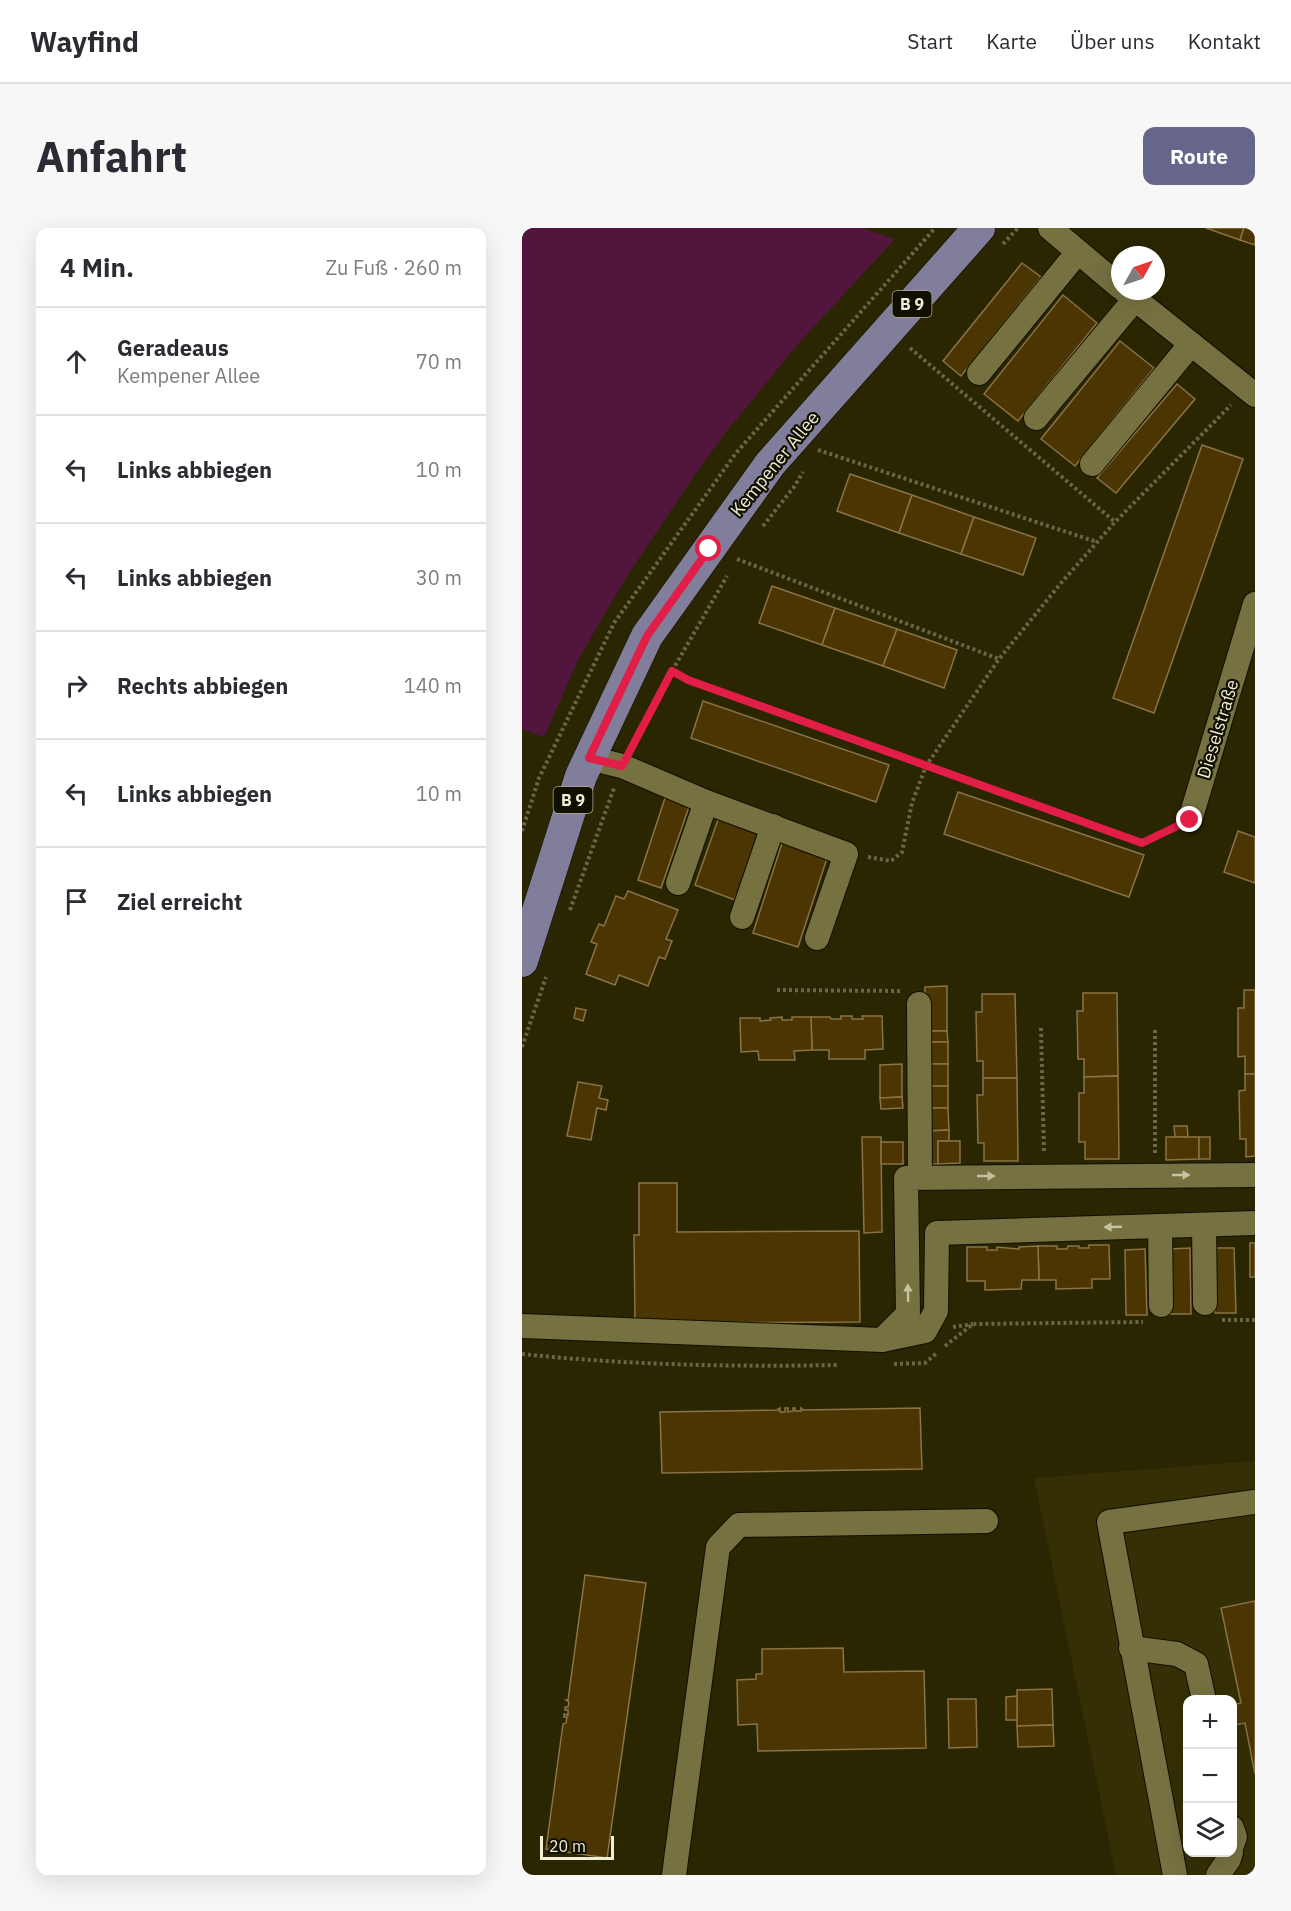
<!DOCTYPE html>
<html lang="de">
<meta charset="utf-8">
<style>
body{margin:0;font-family:"IBM Plex Sans",sans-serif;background:#f7f7f7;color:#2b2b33}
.controls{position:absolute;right:18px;bottom:18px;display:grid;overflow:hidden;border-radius:12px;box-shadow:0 6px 24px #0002}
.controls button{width:54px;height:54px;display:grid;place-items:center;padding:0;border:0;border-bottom:2px solid #e1e1e2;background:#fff;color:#2b2b33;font:30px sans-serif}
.compass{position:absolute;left:589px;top:18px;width:54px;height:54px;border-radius:50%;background:#fff;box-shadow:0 6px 24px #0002;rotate:50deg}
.scale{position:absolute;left:18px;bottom:15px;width:74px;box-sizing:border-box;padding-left:6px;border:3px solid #f0eed4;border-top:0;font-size:16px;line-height:21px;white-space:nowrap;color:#f0eed4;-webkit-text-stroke:4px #110f00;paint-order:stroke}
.stop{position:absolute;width:18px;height:18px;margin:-14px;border:4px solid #e11d48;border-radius:50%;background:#fff}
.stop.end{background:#e11d48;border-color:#fff;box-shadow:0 2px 6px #0008}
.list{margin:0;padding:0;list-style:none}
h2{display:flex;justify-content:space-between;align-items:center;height:78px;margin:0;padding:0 24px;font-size:26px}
h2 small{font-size:20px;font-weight:400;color:#7c7c81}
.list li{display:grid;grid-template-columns:39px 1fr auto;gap:18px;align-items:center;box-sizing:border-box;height:108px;padding:0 24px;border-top:2px solid #e1e1e2}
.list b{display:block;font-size:22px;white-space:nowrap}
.list p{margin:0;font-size:20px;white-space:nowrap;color:#7c7c81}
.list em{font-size:20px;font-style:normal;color:#7c7c81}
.icon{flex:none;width:33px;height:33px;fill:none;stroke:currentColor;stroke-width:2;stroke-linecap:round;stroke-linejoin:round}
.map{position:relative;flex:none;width:733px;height:1647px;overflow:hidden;border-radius:12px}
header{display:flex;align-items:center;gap:36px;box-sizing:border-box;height:84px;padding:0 30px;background:#fff;border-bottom:2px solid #e1e1e2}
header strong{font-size:28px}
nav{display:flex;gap:33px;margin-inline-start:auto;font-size:21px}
.intro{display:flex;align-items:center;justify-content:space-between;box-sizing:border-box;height:144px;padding:0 36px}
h1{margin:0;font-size:42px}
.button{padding:15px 27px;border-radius:12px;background:#66668d;color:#fff;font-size:21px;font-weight:700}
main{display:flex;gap:36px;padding:0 36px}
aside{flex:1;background:#fff;border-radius:12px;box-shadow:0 6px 24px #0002}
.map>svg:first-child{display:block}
.built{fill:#342f04;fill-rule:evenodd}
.green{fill:#52163e}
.building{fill:#4a3503;stroke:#8a7346;stroke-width:1.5}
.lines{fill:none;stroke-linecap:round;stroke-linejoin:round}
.minor-casing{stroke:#120f00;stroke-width:26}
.major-casing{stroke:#120f00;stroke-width:33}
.path{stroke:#696644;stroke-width:4;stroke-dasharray:3 3;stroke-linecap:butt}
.minor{stroke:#767141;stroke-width:24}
.major{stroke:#817e9b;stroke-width:32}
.oneway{fill:#c5c2a1}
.route{stroke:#e11d48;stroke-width:8}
.labels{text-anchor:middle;stroke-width:4.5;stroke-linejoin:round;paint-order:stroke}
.shield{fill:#110f00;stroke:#adab94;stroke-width:1.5}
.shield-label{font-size:16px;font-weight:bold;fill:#f0eed4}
.street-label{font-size:18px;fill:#f0eed4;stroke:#110f00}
</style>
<header>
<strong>Wayfind</strong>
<nav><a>Start</a><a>Karte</a><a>Über uns</a><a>Kontakt</a></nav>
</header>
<div class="intro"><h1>Anfahrt</h1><a class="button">Route</a></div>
<main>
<aside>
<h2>4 Min.<small>Zu Fuß · 260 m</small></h2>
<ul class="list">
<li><svg class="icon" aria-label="ahead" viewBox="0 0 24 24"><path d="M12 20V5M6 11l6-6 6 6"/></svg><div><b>Geradeaus</b><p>Kempener Allee</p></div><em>70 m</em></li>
<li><svg class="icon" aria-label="left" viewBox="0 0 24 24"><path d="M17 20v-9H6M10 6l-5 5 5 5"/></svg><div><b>Links abbiegen</b></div><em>10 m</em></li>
<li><svg class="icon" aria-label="left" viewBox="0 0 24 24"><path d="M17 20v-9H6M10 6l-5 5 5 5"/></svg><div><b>Links abbiegen</b></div><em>30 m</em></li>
<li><svg class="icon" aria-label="right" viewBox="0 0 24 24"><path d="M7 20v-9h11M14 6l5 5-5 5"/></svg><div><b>Rechts abbiegen</b></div><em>140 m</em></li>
<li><svg class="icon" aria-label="left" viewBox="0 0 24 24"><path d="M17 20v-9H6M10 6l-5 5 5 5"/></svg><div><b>Links abbiegen</b></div><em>10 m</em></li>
<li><svg class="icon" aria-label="arrive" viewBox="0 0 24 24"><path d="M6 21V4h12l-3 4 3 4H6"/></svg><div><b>Ziel erreicht</b></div></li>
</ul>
</aside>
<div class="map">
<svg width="733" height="1647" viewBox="0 0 733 1647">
<rect width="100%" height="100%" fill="#2a2601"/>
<path class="built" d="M733 1233V1647H594L512 1250ZM666 1472H710V1624H666Z"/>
<polygon class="green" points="0,0 340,0 373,11 277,115 204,204 170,251 105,348 57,430 22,509 0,501"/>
<g class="building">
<polygon points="684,0 722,0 718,12"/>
<polygon points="722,0 733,0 733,17 718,12"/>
<polygon points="500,35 519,49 439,148 421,133"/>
<polygon points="541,67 575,95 496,193 462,166"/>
<polygon points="598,113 632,140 553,238 519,211"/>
<polygon points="655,156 673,171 594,265 575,250"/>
<polygon points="680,217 721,231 632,485 591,470"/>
<polygon points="328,246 390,267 377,305 315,283"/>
<polygon points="390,267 452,289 439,326 377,305"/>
<polygon points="452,289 514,310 501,347 439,326"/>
<polygon points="250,358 313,380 300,417 237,395"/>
<polygon points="313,380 375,401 361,438 300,417"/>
<polygon points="375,401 435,422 422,460 361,438"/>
<polygon points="181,473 367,537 354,574 169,510"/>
<polygon points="436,564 622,627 607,669 422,606"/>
<polygon points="144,567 168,576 139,660 116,652"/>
<polygon points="198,586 239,601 213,672 173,657"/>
<polygon points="716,603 733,609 733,655 702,644"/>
<polygon points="261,612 306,627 276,719 231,705"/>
<polygon points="106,663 156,682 144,711 150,713 143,731 137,729 126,758 97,747 93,757 64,746 75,716 69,714 77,696 82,698 94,668 102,671"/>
<polygon points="425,758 425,803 403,803 403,759"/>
<polygon points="722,762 733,762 733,846 723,846 723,828 716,829 716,780 722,780"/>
<polygon points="561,765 595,765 596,848 562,849 562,831 556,831 555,783 561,783"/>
<polygon points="460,766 493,766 495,850 461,850 461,833 455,833 454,784 460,784"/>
<polygon points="54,780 64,782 61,793 52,790"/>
<polygon points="319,788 330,788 330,791 341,791 340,788 360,788 361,821 343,822 343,831 307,831 307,822 290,822 289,789 308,789 309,791 319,791"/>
<polygon points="260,789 260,792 270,792 270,789 289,789 290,822 272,823 273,832 237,832 236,823 219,824 218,790 238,790 238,793 249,792 248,790"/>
<polygon points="403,803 425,803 426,814 403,814"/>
<polygon points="403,814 426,814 426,836 404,836"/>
<polygon points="380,836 380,869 358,870 358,837"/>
<rect x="404" y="836" width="22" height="22"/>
<polygon points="723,846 733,846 733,928 724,929 724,911 718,911 717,863 723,862"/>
<polygon points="596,848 597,931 563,931 563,914 557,914 557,865 562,865 562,849"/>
<polygon points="461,850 495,850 496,933 462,933 462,915 456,915 455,867 461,867"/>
<polygon points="56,854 80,858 77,870 86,872 84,882 75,880 69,912 45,908"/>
<rect x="404" y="858" width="22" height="22"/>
<polygon points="380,869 381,880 359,881 358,870"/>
<polygon points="404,880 426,880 427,902 404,903"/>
<polygon points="652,898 665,898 666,909 653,909"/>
<polygon points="427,902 427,913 416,913 416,936 405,936 404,903"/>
<polygon points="340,909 359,909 360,1004 342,1005"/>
<polygon points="644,909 677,909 677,931 644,932"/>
<rect x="677" y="909" width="11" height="22"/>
<polygon points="416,913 438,913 438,935 416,936"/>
<rect x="359" y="914" width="22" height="22"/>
<polygon points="117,955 155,955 155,1004 337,1003 338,1094 113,1095 112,1007 117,1007"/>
<rect x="728" y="1015" width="5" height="34"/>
<polygon points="567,1017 587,1017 588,1051 570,1051 570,1060 534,1061 534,1052 517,1052 516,1018 535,1018 535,1021 545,1021 546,1018 557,1018 557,1020 567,1020"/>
<polygon points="516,1018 517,1052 500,1052 499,1061 463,1062 463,1053 445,1053 445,1019 465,1019 465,1022 475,1022 475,1019 497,1021 497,1019"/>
<polygon points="668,1020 669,1086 648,1086 647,1021"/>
<polygon points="691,1020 712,1020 714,1085 693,1085"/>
<polygon points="623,1021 625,1087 604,1087 603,1022"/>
<polygon points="258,1180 258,1184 263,1184 263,1180 266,1180 266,1184 271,1183 271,1180 273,1180 273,1183 279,1183 279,1180 281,1182 398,1180 400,1241 140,1245 138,1184 256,1182 256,1181"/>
<polygon points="63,1347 124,1355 85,1630 24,1621 41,1496 44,1495 45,1489 42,1489 42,1486 46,1487 46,1482 43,1482 43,1479 46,1479 47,1474 44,1472 46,1472"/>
<polygon points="733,1373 733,1546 723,1495 712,1497 710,1477 719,1475 699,1380"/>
<polygon points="321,1420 322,1444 402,1443 404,1520 236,1523 235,1496 216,1497 215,1452 234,1451 234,1446 240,1446 240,1421"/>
<polygon points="530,1461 531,1497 495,1498 495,1462"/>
<polygon points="495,1468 495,1492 484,1492 484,1469"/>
<polygon points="426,1471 454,1471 455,1519 427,1520"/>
<polygon points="531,1497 532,1518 496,1519 495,1498"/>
</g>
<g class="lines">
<g class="minor-casing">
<g id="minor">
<polyline points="528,0 598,59"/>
<polyline points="603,63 733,167"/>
<polyline points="457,145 556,24"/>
<polyline points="514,190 613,71"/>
<polyline points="570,236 669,116"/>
<polyline points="67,530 100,538 184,574 324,626 295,710"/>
<polyline points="668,592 733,376"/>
<polyline points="156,655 184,574"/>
<polyline points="220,689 251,598"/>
<polyline points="397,776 398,949"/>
<polyline points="682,997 683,1075"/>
<polyline points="638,998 639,1077"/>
<polyline points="0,1098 360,1112 403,1103 414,1083 415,1005 733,995"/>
<polyline points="360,1112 386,1086 384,950 733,947"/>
<polyline points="609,1420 655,1426 674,1436 682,1472"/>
<polyline points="710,1600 713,1609 710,1617"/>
<polyline points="152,1647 196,1319 217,1297 464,1293"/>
<polyline points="653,1647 587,1294 733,1274"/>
<polyline points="696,1647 707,1631 709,1624"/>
</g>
</g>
<g class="major-casing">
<polyline id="major" points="0,733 59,548 125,408 248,236 457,0"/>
</g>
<g class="path">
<polyline points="481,16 496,0"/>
<polyline points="388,120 593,294"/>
<polyline points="296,222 575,314"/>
<polyline points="241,298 272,259 281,244"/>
<polyline points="215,331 477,431"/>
<polyline points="150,443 166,452 620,615 649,602"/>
<polyline points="111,517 150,443 205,348"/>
<polyline points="0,603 17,550 92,395 214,225 413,0"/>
<polyline points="346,629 369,633 380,624 390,575 404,538 477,431 539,355 593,294 709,177"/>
<polyline points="48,682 92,560"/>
<polyline points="255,762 379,763"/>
<polyline points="519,800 522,925"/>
<polyline points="0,819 24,749"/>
<polyline points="633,925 633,800"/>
<polyline points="700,1092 733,1092"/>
<polyline points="431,1099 451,1096"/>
<polyline points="423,1118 451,1096 621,1094"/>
<path d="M0 1126C105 1137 211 1139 317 1137"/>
<polyline points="372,1136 403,1135 415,1125"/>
</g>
<use href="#minor" class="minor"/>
<use href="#major" class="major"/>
</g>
<defs><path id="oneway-solid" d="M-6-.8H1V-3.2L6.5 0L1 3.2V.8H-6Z" transform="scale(1.5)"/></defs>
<g class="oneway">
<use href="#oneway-solid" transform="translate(659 947)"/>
<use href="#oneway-solid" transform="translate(464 948)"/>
<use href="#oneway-solid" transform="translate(591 999) rotate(178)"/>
<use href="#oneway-solid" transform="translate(386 1065) rotate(-91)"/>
</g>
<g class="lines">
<polyline class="route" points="187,321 125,408 67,530 100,538 150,443 166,452 620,615 668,592"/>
</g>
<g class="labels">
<g class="shield">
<rect x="370.5" y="63" width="39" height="26" rx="4.5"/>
<rect x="31.5" y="559" width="39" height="26" rx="4.5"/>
</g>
<g class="shield-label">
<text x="390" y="82">B 9</text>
<text x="51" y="578">B 9</text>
</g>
<g class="street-label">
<text transform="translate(253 236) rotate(-51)" y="6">Kempener Allee</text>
<text transform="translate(696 501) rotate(-73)" y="6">Dieselstraße</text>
</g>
</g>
</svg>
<div class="controls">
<button>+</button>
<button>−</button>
<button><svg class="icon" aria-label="layers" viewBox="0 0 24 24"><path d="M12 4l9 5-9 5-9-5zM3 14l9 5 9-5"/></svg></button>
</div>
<svg class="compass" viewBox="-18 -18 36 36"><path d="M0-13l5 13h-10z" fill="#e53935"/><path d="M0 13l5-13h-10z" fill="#7c7c81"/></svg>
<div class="scale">20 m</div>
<div class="stop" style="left:187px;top:321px"></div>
<div class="stop end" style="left:668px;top:592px"></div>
</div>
</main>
